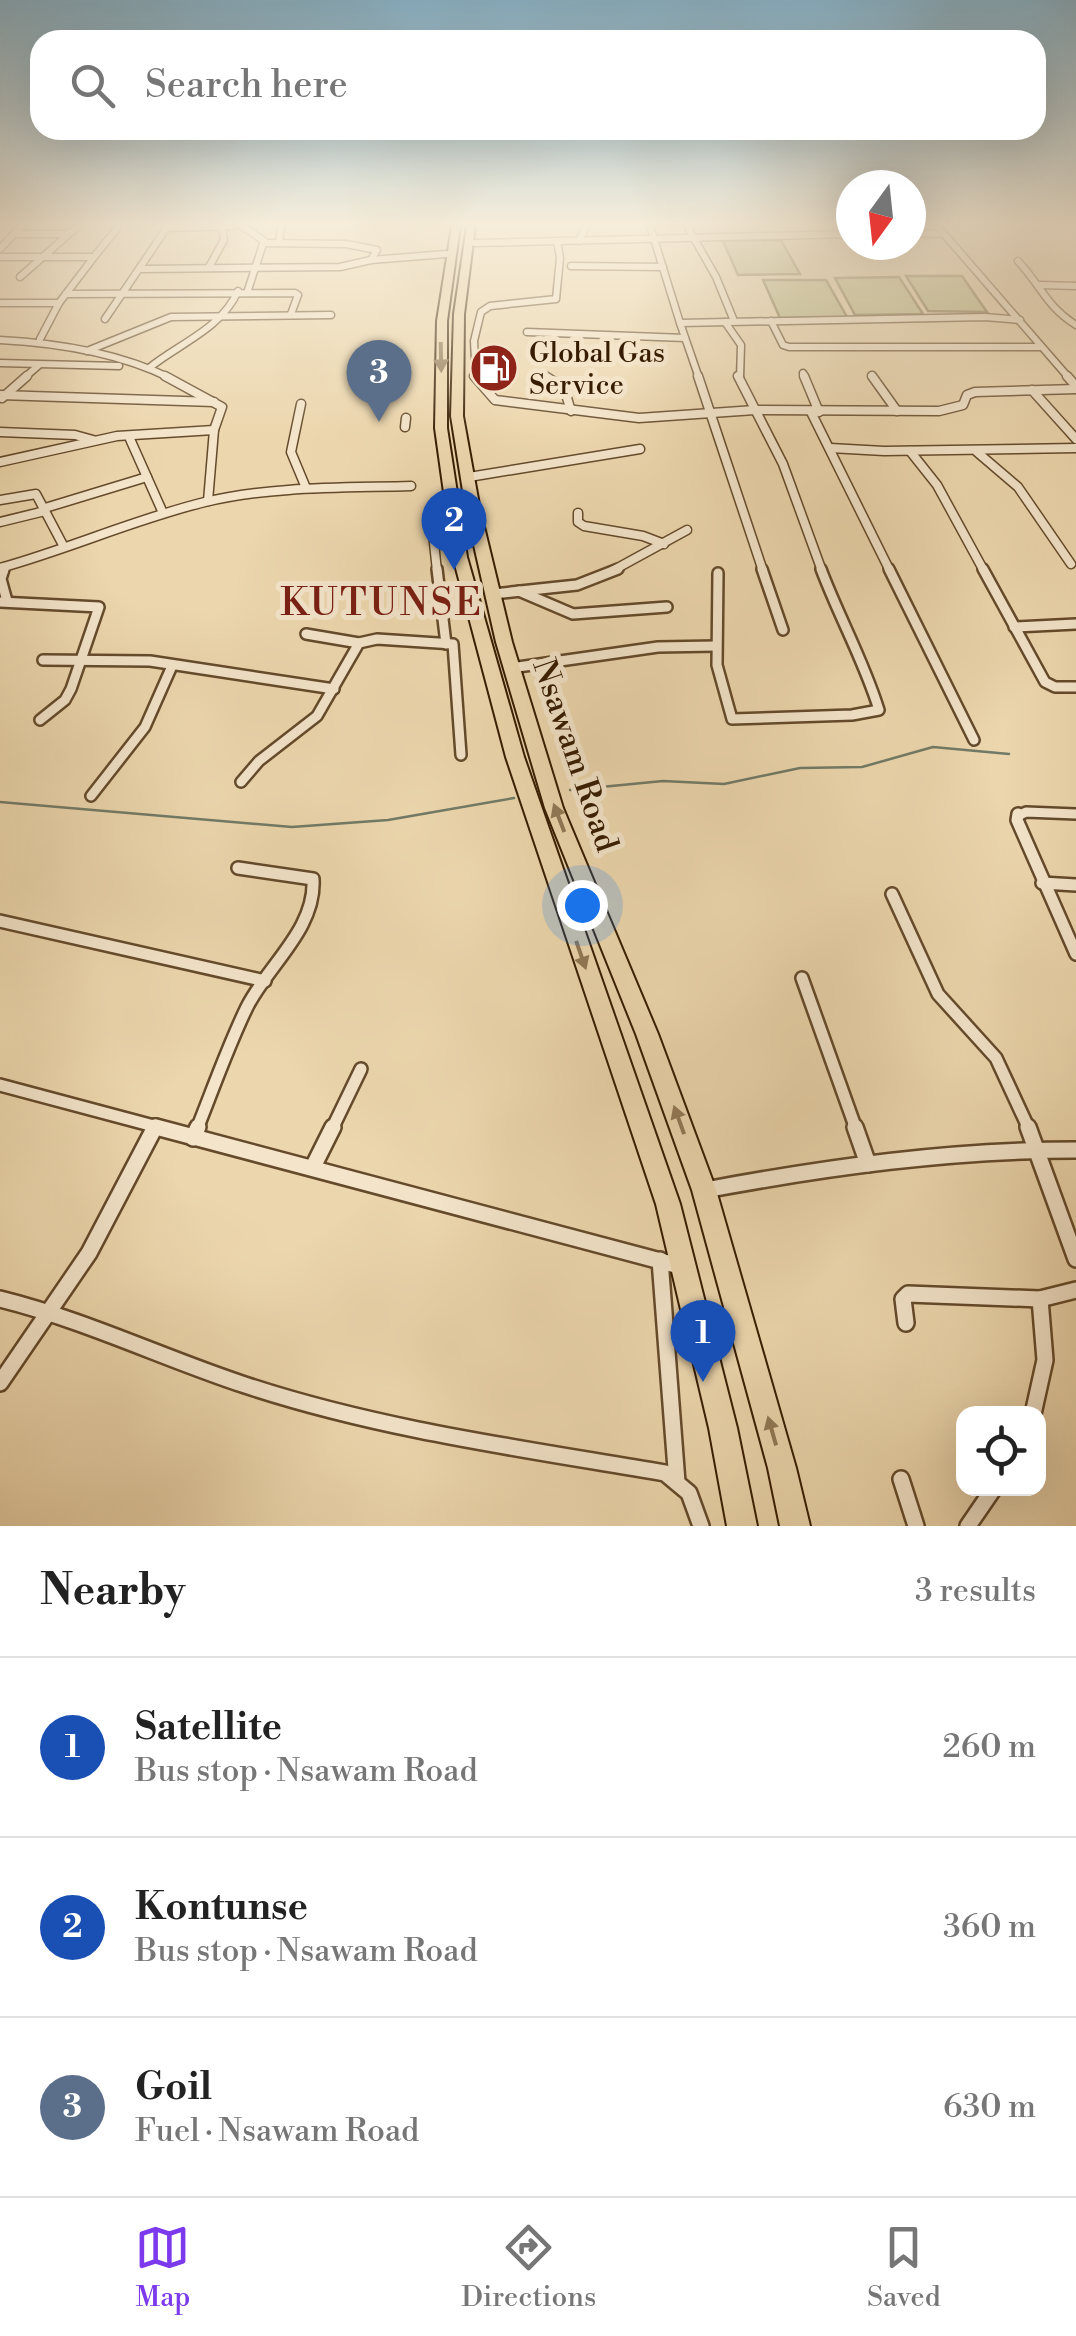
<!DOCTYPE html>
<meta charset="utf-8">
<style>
body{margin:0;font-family:"Libre Bodoni",serif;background:#f6f6f6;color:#222}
.controls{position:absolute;right:30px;bottom:30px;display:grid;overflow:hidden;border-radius:20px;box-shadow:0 10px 40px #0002}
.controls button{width:90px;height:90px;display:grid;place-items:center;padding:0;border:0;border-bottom:2px solid #e0e0e0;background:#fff;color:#222;font:50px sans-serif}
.compass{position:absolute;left:836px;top:170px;width:90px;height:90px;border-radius:50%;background:#fff;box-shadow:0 10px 40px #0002;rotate:195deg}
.you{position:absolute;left:582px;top:905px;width:35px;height:35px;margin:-25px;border:8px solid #fff;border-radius:50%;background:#1a73e8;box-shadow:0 0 0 15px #1a73e833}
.badge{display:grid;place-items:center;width:65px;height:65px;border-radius:50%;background:#7c3aed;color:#fff;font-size:32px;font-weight:700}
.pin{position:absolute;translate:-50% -82px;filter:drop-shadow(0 2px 5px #0008)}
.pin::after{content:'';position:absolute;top:52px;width:35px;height:30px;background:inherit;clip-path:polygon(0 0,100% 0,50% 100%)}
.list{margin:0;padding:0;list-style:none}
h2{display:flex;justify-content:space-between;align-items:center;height:130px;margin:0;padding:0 40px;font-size:42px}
h2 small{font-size:32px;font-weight:400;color:#767676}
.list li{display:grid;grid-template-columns:65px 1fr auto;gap:30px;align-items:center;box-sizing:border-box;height:180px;padding:0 40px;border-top:2px solid #e0e0e0}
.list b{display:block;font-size:38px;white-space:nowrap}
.list p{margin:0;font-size:32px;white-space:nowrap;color:#767676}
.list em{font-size:32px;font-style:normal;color:#767676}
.icon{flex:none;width:55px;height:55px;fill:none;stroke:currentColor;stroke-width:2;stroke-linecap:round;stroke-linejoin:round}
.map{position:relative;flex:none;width:1076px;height:1526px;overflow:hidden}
.search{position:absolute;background:#fff;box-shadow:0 10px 40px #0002;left:30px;right:30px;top:30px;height:110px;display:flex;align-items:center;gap:25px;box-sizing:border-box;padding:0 35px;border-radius:30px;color:#767676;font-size:38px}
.sheet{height:670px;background:#fff}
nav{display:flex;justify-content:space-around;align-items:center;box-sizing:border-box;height:140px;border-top:2px solid #e0e0e0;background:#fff;font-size:28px;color:#767676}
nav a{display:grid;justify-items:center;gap:5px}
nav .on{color:#7c3aed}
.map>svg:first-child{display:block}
.green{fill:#bcbd86;stroke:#796c43;stroke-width:2.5}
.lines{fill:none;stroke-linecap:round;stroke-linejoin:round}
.stream{stroke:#717a66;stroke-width:2.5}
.street-far4-casing{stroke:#644a2b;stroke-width:9}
.street-far3-casing{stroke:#644a2b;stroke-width:11}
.street-far2-casing{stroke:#644a2b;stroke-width:14}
.street-far1-casing{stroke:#644a2b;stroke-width:16}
.street-casing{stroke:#644a2b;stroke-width:20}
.highway-casing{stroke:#361c00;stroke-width:4}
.street-far4{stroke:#f3e4ca;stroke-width:6}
.street-far3{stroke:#f3e4ca;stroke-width:8}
.street-far2{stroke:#f3e4ca;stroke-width:9}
.street-far1{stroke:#f3e4ca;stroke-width:11}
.street{stroke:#f3e4ca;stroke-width:15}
.highway{fill:#ecd6ad;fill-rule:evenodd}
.oneway{fill:#917956}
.labels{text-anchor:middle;stroke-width:10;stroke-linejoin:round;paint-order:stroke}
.far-poi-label{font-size:28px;fill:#361c00;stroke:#f3e4ca;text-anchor:start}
.street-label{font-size:32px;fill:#361c00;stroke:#f3e4ca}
.quarter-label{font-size:38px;letter-spacing:2.5px;fill:#7a1f14;stroke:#f3e4ca}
</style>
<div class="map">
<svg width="1076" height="1526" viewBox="0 0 1076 1526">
<rect width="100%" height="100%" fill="#ecd6ad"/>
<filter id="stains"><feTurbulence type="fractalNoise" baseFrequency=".002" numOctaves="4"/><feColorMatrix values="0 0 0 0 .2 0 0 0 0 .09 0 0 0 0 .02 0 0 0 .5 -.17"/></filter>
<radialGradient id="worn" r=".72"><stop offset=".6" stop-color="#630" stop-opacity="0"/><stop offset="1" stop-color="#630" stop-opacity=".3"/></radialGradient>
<g class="green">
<polygon points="781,240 800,274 738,275 723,241"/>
<polygon points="906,276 962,276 987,312 928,311"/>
<polygon points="899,277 923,314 855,315 835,278"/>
<polygon points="763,280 826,280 847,317 780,318"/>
</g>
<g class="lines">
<g class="stream">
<polyline points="570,790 663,781 724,784 800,768 862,767 933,747 1009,754"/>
<polyline points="0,802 292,827 388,820 514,798"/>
</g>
<g class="street-far4-casing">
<g id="street-far4">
<polyline points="242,226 264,241 248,290"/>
<polyline points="650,226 680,323 985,317 1020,320"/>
<polyline points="687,226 716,277 734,321"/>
<polyline points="937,226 1069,378"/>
<polyline points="166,228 235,226"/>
<polyline points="911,233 942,234"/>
<polyline points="16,234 68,234"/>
<polyline points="579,241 586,226"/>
<polyline points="265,243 346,244 377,250 371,260"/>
<polyline points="279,243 281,226"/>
<polyline points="475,243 851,234"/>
<polyline points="0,249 21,226"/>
<polyline points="0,257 94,257 119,226"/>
<path d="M1018 261C1042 287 1046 306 1076 325"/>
<polyline points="571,266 663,267"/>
<polyline points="209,267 224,240 222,227"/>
<polyline points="141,269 340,267 371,260 446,254"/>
<polyline points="20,277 78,226"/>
<polyline points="1040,285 1076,286"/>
<polyline points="66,294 295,293 298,295 291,314"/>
<polyline points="0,303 59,303"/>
<polyline points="105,319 168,226"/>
<polyline points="771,321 783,345 789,347 1041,347"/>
<polyline points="725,322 741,345 740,378"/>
<polyline points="680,323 699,378"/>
<polyline points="527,332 685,338"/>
<polyline points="40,339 59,303 94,257"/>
<path d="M0 340C58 343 117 352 170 378"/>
<polyline points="87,351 171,317 331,315"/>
<polyline points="0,363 119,366"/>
<path d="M149 368C180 343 221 329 238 291"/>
<polyline points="540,373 549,378"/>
<polyline points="803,373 805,378"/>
<polyline points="24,378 39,365"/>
<polyline points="476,378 474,341 481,312 490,306 556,299 560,258 557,241"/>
</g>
</g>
<g class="street-far3-casing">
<g id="street-far3">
<polyline points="165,376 222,407 214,430 208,501"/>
<polyline points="474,376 495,400 639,418 755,410 939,411 963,405 967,395 975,392 1076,389"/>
<polyline points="545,376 564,388 571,411"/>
<polyline points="698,376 763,571"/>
<polyline points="738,376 783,464 822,571"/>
<polyline points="804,376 819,412"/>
<polyline points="872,376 897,411"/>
<polyline points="1067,376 1076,386"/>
<polyline points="1032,390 1076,439"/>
<polyline points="0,395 214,402"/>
<polyline points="2,398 27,376"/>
<polyline points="301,404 291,452 306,488"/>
<polyline points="811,412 890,571"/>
<polyline points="405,427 406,418"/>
<polyline points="0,432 75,435 93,440"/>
<polyline points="130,439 163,513"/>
<polyline points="830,448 884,451 1076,448"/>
<polyline points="910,451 937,485 984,571"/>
<polyline points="977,452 1018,487 1071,564"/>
<polyline points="0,462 117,436 214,430"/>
<polyline points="469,477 640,449"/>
<polyline points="0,500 36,494 64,547"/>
<polyline points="45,508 147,477"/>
<polyline points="578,513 578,522 584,526 643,536 664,544"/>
<polyline points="0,522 45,511"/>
<polyline points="432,524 437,571"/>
<path d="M0 568C69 549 135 519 205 502 272 486 342 488 411 486"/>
<polyline points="4,571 5,567"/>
<polyline points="612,571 687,530"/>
</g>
</g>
<g class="street-far2-casing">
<g id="street-far2">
<polyline points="4,569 1,579 7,601"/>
<polyline points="437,569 446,644"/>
<polyline points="762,569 783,630"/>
<polyline points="889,569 974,740"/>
<polyline points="983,569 1045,682 1055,687 1076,687"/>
<path d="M718 573 717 665 732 719 852 715 879 710C864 661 839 617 821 569"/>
<polyline points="519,591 573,614 667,607"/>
<polyline points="493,594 577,585 618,569"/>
<polyline points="0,602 99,607 71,689 65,700 40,720"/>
<polyline points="1014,627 1076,624"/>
<polyline points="306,634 359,643"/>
<polyline points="43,660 150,661 334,689"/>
<polyline points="511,668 658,647 716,646"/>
<polyline points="241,782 259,761 317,716 359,643 377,639 453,644 461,755"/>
<polyline points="91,796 145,727 172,666"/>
<polyline points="1018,816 1026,812 1076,814"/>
</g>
</g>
<g class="street-far1-casing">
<g id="street-far1">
<polyline points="1018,814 1017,820 1076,954"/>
<polyline points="1042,883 1076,885"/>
<polyline points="892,894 938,994 996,1058 1029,1129"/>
<polyline points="0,921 265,981"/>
<polyline points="802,978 856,1129"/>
<polyline points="0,1085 165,1129"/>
<path d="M197 1129C213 1089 228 1046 247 1007 268 965 316 929 313 879L238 868"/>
<polyline points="332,1129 361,1069"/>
</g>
</g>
<g class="street-casing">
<g id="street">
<polyline points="156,1127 683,1267"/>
<polyline points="855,1127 868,1164"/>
<polyline points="1028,1127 1076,1259"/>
<polyline points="193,1138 198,1127"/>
<polyline points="313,1167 333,1127"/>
<path d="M705 1190C828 1167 951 1150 1076 1150"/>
<polyline points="660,1260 677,1482"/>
<path d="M0 1299C85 1320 163 1358 245 1385 381 1430 525 1449 665 1473L689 1493 701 1526"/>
<polyline points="906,1323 903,1299 908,1294 1040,1299"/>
<polyline points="0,1383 89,1253 155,1127"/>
<polyline points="1033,1414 1045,1360 1040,1299 1076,1290"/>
<polyline points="901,1479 916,1526"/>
<polyline points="968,1526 994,1488"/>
</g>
</g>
<g class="highway-casing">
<g id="highway">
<polygon points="452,226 460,226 447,321 447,428 467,557 524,757 680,1204 737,1428 757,1526 727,1526 709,1428 656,1204 506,757 453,557 435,428 437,321"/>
<polygon points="467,226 475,226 464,314 463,416 480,510 512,642 563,808 658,1034 716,1190 796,1468 810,1526 780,1526 768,1468 692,1190 636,1034 545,808 496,642 466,510 451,416 454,314"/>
</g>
</g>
<use href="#street-far4" class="street-far4"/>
<use href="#street-far3" class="street-far3"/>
<use href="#street-far2" class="street-far2"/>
<use href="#street-far1" class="street-far1"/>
<use href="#street" class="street"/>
<use href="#highway" class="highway"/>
</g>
<defs><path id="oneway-solid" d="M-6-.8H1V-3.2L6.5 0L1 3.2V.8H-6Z" transform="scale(2.5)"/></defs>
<g class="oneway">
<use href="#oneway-solid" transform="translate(441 357) rotate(89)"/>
<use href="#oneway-solid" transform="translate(559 818) rotate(-111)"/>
<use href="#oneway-solid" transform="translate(581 955) rotate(71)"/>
<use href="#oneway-solid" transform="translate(679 1120) rotate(-110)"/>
<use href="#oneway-solid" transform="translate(772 1431) rotate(-106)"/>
</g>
<linearGradient id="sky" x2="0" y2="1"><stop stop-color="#88b6cf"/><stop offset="0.51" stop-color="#f6edda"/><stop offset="1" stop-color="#f6edda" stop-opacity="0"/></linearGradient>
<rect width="1076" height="439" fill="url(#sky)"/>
<defs>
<g id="fuel-disc" transform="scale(2.5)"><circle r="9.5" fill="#8f2418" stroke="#f3e4ca"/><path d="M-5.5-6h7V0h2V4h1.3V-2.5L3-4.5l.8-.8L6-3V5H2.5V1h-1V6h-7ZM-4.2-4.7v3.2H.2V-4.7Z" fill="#fff"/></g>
</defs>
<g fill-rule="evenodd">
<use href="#fuel-disc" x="494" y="368"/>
</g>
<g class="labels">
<g class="far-poi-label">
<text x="529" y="362">Global Gas<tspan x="529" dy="32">Service</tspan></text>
</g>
<g class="street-label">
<text transform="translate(576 755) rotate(71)" y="11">Nsawam Road</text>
</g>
<g class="quarter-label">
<text x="382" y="615">KUTUNSE</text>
</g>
</g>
<rect width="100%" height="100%" filter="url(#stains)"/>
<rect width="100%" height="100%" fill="url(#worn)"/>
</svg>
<div class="controls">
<button><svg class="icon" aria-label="locate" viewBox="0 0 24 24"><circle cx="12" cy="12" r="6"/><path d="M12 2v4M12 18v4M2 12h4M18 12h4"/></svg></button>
</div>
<svg class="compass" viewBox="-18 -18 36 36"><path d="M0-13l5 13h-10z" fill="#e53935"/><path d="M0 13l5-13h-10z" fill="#767676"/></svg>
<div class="you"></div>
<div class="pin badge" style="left:703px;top:1382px;background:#1a4fb4">1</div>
<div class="pin badge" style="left:454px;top:570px;background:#1a4fb4">2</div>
<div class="pin badge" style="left:379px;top:422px;background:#5c6f8a">3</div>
<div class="search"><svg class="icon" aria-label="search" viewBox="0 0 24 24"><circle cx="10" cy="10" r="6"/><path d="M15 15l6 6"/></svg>Search here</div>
</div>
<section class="sheet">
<h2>Nearby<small>3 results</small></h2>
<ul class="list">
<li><span class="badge" style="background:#1a4fb4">1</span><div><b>Satellite</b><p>Bus stop · Nsawam Road</p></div><em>260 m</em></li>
<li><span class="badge" style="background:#1a4fb4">2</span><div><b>Kontunse</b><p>Bus stop · Nsawam Road</p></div><em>360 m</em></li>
<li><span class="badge" style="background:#5c6f8a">3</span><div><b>Goil</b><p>Fuel · Nsawam Road</p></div><em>630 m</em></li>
</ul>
</section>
<nav>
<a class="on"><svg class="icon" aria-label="map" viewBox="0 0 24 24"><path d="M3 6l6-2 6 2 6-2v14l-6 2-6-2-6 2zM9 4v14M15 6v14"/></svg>Map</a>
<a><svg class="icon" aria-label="directions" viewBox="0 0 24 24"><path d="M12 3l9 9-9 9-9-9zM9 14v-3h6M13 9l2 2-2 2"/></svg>Directions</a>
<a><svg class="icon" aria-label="saved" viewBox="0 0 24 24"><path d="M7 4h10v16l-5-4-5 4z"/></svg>Saved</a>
</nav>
